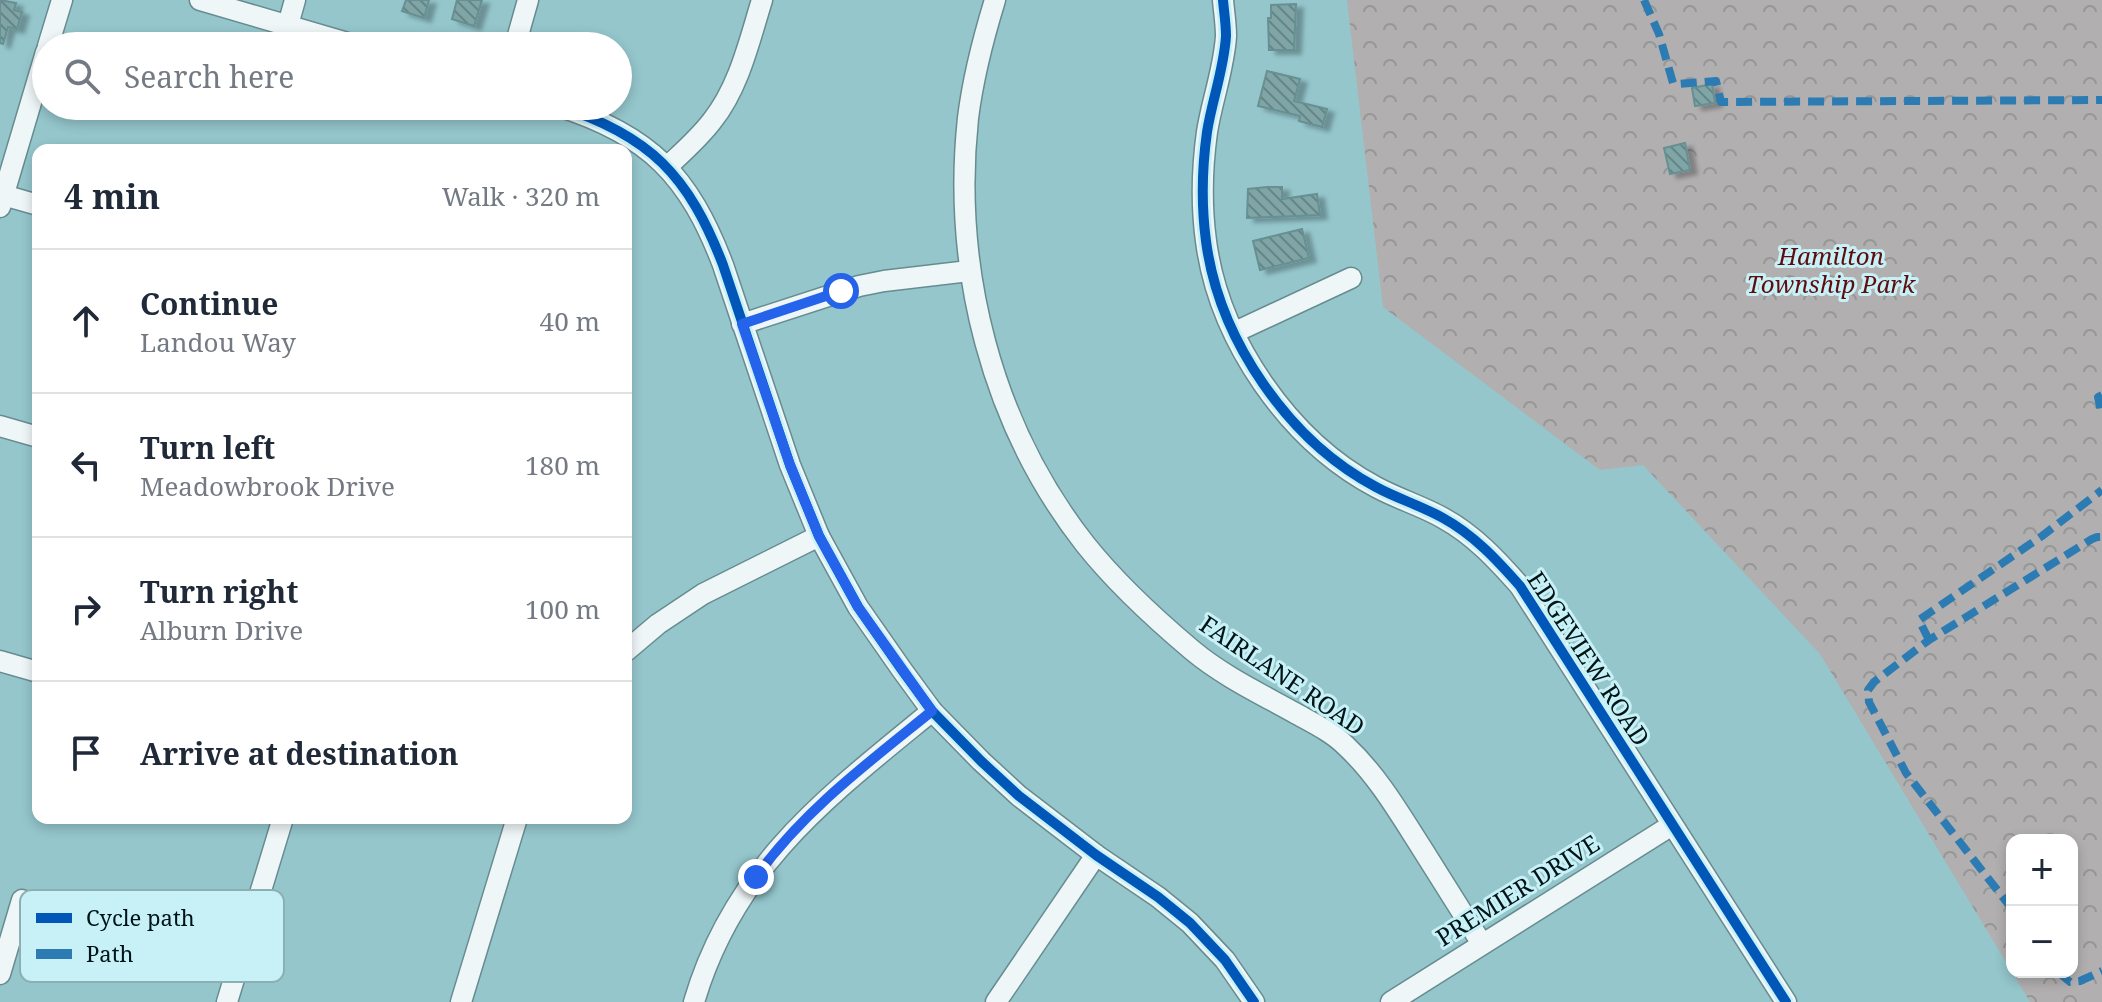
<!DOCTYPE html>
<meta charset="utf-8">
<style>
body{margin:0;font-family:"Noto Serif",serif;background:#f6f6f7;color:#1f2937}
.controls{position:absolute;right:24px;bottom:24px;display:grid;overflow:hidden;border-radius:16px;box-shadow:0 4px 12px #0003}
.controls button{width:72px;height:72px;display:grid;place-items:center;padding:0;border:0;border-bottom:2px solid #e0e1e3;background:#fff;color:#1f2937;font:40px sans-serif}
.stop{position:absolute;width:24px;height:24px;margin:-18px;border:6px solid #2563eb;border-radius:50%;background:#fff}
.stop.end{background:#2563eb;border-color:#fff;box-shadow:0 2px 8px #0008}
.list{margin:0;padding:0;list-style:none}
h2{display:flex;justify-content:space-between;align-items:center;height:104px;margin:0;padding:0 32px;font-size:34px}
h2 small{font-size:26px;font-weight:400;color:#747a83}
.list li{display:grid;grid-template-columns:52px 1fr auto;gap:24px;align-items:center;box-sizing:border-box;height:144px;padding:0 32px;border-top:2px solid #e0e1e3}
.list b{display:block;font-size:30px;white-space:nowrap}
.list p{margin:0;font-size:26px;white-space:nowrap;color:#747a83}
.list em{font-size:26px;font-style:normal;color:#747a83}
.icon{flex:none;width:44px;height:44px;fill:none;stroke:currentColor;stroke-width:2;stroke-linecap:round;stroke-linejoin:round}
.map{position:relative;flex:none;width:2102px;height:1002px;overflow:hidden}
.search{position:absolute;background:#fff;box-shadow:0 4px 12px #0003;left:32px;top:32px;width:600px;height:88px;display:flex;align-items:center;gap:20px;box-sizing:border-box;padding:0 28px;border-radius:44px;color:#747a83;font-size:30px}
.panel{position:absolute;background:#fff;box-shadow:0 4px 12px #0003;left:32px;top:144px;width:600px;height:680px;border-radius:16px}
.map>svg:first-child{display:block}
.park{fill:url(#park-crowns)}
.building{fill:url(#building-back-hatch);stroke:#669091;stroke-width:2;filter:url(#shadow)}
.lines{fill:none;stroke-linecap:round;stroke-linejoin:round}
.street-casing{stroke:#678c90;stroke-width:23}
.street{stroke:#eff6f7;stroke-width:20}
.quiet{stroke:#2c7cb3;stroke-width:8;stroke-dasharray:16 8;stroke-linecap:butt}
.cycleway-casing{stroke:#c7f1f6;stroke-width:15}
.cycleway{stroke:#0057b8;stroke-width:10}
.route{stroke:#2563eb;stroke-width:10}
.labels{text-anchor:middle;stroke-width:6;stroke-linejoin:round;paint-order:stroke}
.park-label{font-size:24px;font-style:italic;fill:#5e0d0f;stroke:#c7f1f6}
.street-label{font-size:24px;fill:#001418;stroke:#c7f1f6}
.key{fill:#c7f1f6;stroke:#8bafb3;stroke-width:2}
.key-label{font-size:22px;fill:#001418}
</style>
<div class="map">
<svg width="2102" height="1002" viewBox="0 0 2102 1002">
<defs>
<pattern id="park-crowns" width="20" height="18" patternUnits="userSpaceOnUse" patternTransform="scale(2)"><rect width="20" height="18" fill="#b1afaf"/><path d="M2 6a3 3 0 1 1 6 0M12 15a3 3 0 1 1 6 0" fill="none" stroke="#969696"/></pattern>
<pattern id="building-back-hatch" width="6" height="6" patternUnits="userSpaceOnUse" patternTransform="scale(2)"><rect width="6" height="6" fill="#7fa5a6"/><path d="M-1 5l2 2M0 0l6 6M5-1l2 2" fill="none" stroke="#668586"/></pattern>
<filter id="shadow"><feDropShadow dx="7" dy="4" stdDeviation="2" flood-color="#0004"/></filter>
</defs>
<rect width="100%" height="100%" fill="#94c6cc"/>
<polygon class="park" points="1347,0 2102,0 2102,1002 2030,1002 2012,972 2072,972 2072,840 2012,840 2012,972 1820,654 1643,465 1600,470 1383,307"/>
<g class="building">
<polygon points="0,0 16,3 14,10 22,12 17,29 8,27 3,44 0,43"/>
<polygon points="406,0 429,0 424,18 402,11"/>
<polygon points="457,0 482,0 474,26 452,19"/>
<polygon points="1296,4 1294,50 1269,50 1268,18 1271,18 1271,5"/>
<polygon points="1267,71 1300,79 1294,101 1327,109 1322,127 1299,121 1300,116 1258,106"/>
<polygon points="1712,84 1715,103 1695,106 1692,88"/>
<polygon points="1685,143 1690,170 1670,174 1664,148"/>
<polygon points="1267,187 1282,187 1282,199 1317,194 1320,215 1247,218 1248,189"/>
<polygon points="1302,229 1309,258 1260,270 1253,241"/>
</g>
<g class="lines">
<g class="street-casing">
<g id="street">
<polyline points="200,0 358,46"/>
<path d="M995 0C983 39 973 78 968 118 952 268 991 424 1085 544 1116 583 1154 618 1192 650 1223 676 1261 694 1295 713 1313 723 1332 732 1346 746 1377 775 1398 811 1421 847 1442 880 1462 912 1482 944"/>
<path d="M1223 0C1224 12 1226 24 1226 36 1224 69 1212 100 1207 132 1202 168 1201 204 1206 241 1219 340 1289 441 1376 487 1398 499 1422 506 1443 518 1474 535 1497 560 1520 586L1786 1002"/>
<polyline points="288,25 295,0"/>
<polyline points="48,46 62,0"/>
<polyline points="515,46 528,0"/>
<path d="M558 106C650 135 689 176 723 265L790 465 819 536 858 607 902 670 932 711 981 761 1019 796 1096 855 1158 897 1190 923 1225 960 1254 1002"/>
<path d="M668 166C683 152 699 138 712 121 739 87 749 42 762 0"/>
<polyline points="0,194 38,205"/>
<polyline points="0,207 46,52"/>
<polyline points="742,324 859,286 884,281 969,271"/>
<polyline points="1235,332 1351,278"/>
<polyline points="0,426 38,437"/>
<polyline points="626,651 658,624 703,594 819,536"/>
<polyline points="0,661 38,672"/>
<polyline points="0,974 22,900"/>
<polyline points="227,1002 283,818"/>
<polyline points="461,1002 517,818"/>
<path d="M694 1002C734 866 827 797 932 711"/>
<polyline points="996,1002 1096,855"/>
<polyline points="1391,1002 1672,825"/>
</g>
</g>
<use href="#street" class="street"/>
<g class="quiet">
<polyline points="1644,0 1659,34 1673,83 1679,84 1716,81 1721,102 2102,100"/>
<polyline points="2102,395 2098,397 2102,416"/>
<polyline points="1929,640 1919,620 2042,536 2102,490"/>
<polyline points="2012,909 1906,773 1869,702 1868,690 1874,682 1929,640 2092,539 2097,537 2102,537"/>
<polyline points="2058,972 2070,982 2080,981 2102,971"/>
</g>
<g class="cycleway-casing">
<g id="cycleway">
<path d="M1223 0C1224 12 1226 24 1226 36 1224 69 1212 100 1207 132 1202 168 1201 204 1206 241 1219 340 1289 441 1376 487 1398 499 1422 506 1443 518 1474 535 1497 560 1520 586L1786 1002"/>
<path d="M558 106C650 135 689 176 723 265L790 465 819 536 858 607 902 670 932 711 981 761 1019 796 1096 855 1158 897 1190 923 1225 960 1254 1002"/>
</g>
</g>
<use href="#cycleway" class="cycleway"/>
</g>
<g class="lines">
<path class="route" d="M756 877C803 811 869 762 932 711L858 607 819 536 790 465 742 324 841 291"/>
</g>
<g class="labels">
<g class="park-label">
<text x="1831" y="265">Hamilton<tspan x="1831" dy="28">Township Park</tspan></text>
</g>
<g class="street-label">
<text transform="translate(1588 659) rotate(57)" y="8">EDGEVIEW ROAD</text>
<text transform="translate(1282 676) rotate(34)" y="8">FAIRLANE ROAD</text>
<text transform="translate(1518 891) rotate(-32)" y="8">PREMIER DRIVE</text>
</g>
</g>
<rect x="20" y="890" width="264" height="92" rx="12" class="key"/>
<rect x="36" y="913" width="36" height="10" fill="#0057b8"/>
<rect x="36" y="949" width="36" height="10" fill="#2c7cb3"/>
<g class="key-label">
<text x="86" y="926">Cycle path</text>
<text x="86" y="962">Path</text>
</g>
</svg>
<div class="controls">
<button>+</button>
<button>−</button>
</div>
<div class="stop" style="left:841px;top:291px"></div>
<div class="stop end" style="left:756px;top:877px"></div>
<div class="search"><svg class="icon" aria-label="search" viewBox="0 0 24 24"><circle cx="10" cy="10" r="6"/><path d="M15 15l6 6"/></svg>Search here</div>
<section class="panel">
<h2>4 min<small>Walk · 320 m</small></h2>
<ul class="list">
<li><svg class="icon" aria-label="ahead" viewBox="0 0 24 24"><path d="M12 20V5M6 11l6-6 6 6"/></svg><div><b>Continue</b><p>Landou Way</p></div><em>40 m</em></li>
<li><svg class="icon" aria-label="left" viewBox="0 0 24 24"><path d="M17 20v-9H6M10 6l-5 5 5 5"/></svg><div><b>Turn left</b><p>Meadowbrook Drive</p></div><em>180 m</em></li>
<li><svg class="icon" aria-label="right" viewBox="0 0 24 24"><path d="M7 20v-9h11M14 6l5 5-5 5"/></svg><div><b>Turn right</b><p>Alburn Drive</p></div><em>100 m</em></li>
<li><svg class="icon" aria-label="arrive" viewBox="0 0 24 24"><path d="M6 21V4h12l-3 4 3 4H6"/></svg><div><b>Arrive at destination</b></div></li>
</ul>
</section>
</div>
